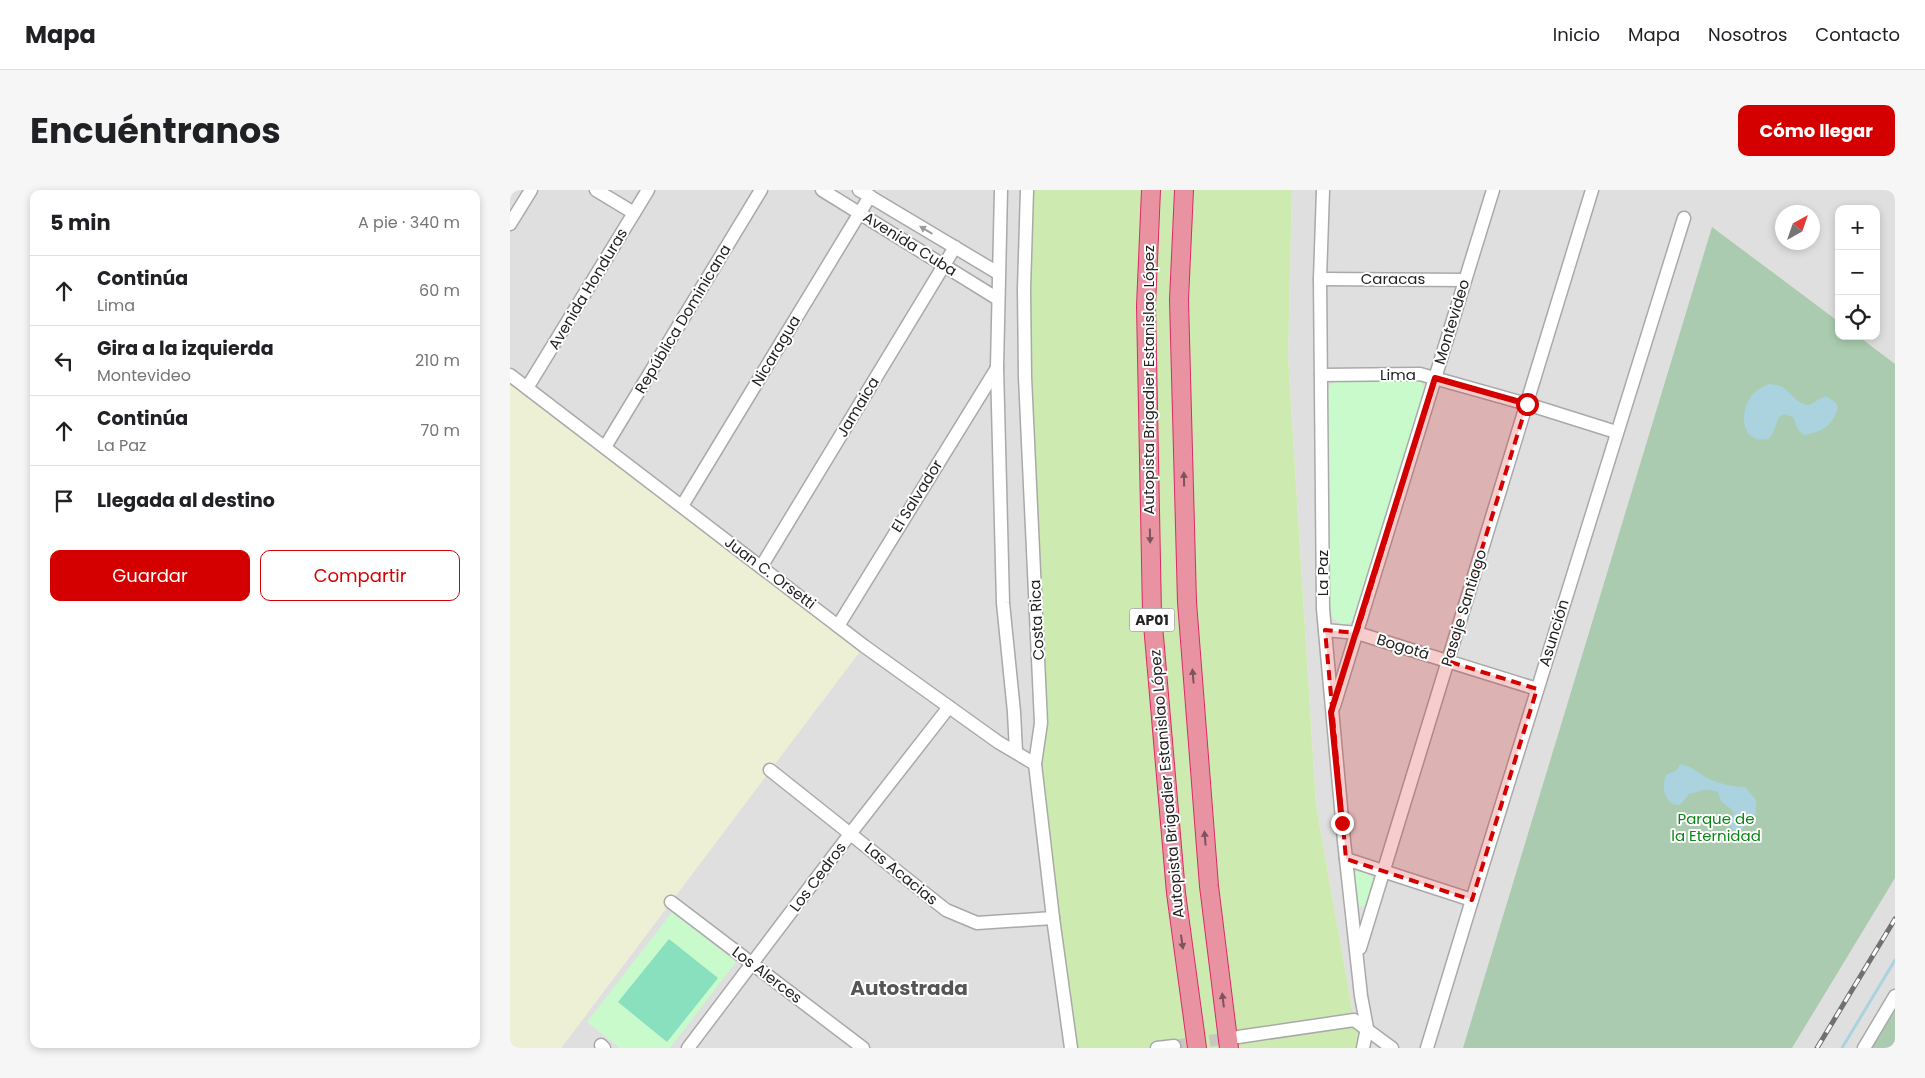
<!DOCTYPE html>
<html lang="es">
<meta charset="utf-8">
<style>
body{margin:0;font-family:Poppins,sans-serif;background:#f6f6f6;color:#202124}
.controls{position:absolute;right:15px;top:15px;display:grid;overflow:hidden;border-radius:10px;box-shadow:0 2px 8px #0003}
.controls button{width:45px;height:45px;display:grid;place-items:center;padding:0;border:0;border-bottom:1px solid #e0e0e0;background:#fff;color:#202124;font:25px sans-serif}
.compass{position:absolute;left:1265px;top:15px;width:45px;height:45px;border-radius:50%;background:#fff;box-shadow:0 2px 8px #0003;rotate:40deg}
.stop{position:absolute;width:15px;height:15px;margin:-11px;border:4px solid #d40000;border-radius:50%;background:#fff}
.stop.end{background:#d40000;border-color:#fff;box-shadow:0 1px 5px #0008}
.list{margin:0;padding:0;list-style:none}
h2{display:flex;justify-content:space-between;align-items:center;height:65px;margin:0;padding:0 20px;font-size:21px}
h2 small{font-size:16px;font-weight:400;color:#757577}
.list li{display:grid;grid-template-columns:32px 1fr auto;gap:15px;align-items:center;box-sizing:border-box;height:70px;padding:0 20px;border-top:1px solid #e0e0e0}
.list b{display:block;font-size:19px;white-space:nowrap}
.list p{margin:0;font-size:16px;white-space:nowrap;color:#757577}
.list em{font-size:16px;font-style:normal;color:#757577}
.actions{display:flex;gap:10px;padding:15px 20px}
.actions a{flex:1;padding:11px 0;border:1px solid #d40000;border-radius:10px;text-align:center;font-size:18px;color:#d40000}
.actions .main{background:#d40000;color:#fff}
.icon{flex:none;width:28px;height:28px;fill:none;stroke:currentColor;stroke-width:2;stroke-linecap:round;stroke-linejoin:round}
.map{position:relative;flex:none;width:1385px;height:858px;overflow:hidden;border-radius:10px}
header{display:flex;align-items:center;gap:30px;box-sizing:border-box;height:70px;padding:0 25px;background:#fff;border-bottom:1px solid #e0e0e0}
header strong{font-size:24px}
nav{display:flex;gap:28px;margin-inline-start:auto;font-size:18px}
.intro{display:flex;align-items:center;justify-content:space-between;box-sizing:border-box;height:120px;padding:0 30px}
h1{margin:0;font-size:35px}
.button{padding:12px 22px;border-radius:10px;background:#d40000;color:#fff;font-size:18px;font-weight:700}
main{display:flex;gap:30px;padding:0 30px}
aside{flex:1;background:#fff;border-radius:10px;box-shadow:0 2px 8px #0003}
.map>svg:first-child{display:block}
.residential{fill:#e0dfdf;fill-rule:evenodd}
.farmland{fill:#eef0d5}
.grass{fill:#cdebb0}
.cemetery{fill:#aacbaf}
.park{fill:#c8facc}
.pitch{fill:#88e0be}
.water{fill:#aad3df}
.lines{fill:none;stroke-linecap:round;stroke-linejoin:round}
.stream{stroke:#aad3df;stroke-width:3}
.minor-tunnel{stroke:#c8c6c1;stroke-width:12;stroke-dasharray:12 6;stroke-linecap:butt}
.minor-casing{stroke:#a9a9a9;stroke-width:15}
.highway-casing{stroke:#dc2a67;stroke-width:20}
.minor{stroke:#fff;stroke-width:12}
.highway{stroke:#e892a2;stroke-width:18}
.rail-casing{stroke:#707070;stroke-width:5}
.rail{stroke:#fff;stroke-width:3;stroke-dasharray:9;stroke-linecap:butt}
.oneway{fill:#9c9c9c}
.oneway2{fill:#7b545c}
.route{stroke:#d40000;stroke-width:6}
.marked{fill:#d40000;fill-opacity:0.2;stroke:#d40000;stroke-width:4;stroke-dasharray:10 6;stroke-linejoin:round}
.labels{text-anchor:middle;stroke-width:4;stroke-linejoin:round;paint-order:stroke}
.shield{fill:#fff;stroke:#646464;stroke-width:1}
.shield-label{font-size:14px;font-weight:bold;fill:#222}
.street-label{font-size:15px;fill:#222;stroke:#fff}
.park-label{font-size:15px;fill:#0c8416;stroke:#fff}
.district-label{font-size:20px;font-weight:bold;fill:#555;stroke:#fff}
</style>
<header>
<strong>Mapa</strong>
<nav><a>Inicio</a><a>Mapa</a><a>Nosotros</a><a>Contacto</a></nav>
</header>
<div class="intro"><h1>Encuéntranos</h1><a class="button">Cómo llegar</a></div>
<main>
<aside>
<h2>5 min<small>A pie · 340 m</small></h2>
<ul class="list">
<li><svg class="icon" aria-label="ahead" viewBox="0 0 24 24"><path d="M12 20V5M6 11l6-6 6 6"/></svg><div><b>Continúa</b><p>Lima</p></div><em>60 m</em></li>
<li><svg class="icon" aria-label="left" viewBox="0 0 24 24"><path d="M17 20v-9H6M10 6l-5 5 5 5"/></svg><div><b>Gira a la izquierda</b><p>Montevideo</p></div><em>210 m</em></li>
<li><svg class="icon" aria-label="ahead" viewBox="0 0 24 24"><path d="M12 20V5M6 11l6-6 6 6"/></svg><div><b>Continúa</b><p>La Paz</p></div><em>70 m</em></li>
<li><svg class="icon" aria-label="arrive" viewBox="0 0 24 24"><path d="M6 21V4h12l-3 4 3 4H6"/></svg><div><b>Llegada al destino</b></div></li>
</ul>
<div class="actions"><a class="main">Guardar</a><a>Compartir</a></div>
</aside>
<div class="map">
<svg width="1385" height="858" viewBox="0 0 1385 858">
<rect width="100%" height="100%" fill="#f2efe9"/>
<g class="residential">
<polygon points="0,0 517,0 561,858 51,858 260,580 0,185"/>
<path d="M782 0H1385V858H859L844 830 806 615 778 167ZM1329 19H1366V146H1329ZM1272 22H1302V52H1272Z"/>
</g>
<polygon class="farmland" points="0,185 354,456 51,858 0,858"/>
<polygon class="grass" points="517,0 782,0 778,167 806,615 844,830 859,858 561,858 525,574 531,533 515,187"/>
<g class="cemetery">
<polygon points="1202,37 1329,132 1329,146 1348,146 1385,174 1385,688 1282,858 953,858"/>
<polygon points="1385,821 1385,858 1360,858 1381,822"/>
</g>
<g class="park">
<path d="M831 190H905L911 192 915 199 847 421 843 431 834 435 823 429 820 415 817 205C818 195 821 192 831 190Z"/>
<path d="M848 681C872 686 864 694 858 713L852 717 849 716C845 706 844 694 844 683Z"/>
<polygon points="162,722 226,772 160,858 110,858 77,832"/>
</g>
<polygon class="pitch" points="159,749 208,788 157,852 108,812"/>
<g class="water">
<path d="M1259 194C1264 195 1270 195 1274 198 1282 204 1287 214 1298 215 1302 215 1309 208 1316 206L1325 212 1328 217C1324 235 1312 242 1294 245L1288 240 1283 227 1274 224 1269 227 1262 245 1258 249C1232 254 1229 225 1240 208 1244 201 1252 197 1259 194Z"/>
<path d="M1170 574C1181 576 1187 582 1195 587 1206 593 1223 597 1235 597L1246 610V624L1233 638 1227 641 1222 639 1219 632 1224 623C1218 613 1212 618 1208 602 1192 597 1194 601 1179 604L1170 615 1162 614C1153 605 1152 597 1156 585L1167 580Z"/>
</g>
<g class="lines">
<polyline class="stream" points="1332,858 1385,770"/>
<polyline class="minor-tunnel" points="664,856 726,847"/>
<g class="minor-casing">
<g id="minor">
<polyline points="86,0 124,23"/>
<polyline points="312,0 488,109"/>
<polyline points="349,0 488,83"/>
<polyline points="491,0 487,177 493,413 504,522 506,562"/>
<polyline points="517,0 514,99 515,187 531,533 525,574 543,728 561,858"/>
<polyline points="813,0 810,89 813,419 834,651 851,806 857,838 853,858"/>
<polyline points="0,34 21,0"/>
<polyline points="810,89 955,90"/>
<polyline points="0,185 354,456 488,552 525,574"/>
<polyline points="811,185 910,184 1017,214 1106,242"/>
<polyline points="17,198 138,0"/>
<polyline points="95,257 251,0"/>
<polyline points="172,316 360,6"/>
<polyline points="251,377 445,57"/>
<polyline points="328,436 487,178"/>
<polyline points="815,440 847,443 1027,499"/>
<polyline points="824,516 983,0"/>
<polyline points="260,580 436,720 467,733 543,728"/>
<polyline points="836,669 962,710"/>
<polyline points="161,712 353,858"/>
<polyline points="850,758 1082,0"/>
<polyline points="728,847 844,830 882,858"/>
<polyline points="91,855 94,858"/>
<polyline points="178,858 340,644 439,517"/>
<polyline points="647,858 664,856"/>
<polyline points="917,858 962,710 1174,28"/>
<polyline points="1354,858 1385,806"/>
</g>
</g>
<g class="highway-casing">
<g id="highway">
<polyline points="641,0 636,116 642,423 666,703 687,858"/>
<polyline points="674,0 669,110 677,412 699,696 719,858"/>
</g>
</g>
<use href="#minor" class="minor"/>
<use href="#highway" class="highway"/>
<g class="rail-casing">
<polyline id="rail" points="1307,858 1385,729"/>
</g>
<use href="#rail" class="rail"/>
</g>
<defs><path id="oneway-solid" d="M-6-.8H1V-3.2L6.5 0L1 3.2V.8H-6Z" transform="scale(1.25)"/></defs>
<use class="oneway" href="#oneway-solid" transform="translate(416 40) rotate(-149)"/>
<g class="oneway2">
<use href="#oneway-solid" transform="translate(674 289) rotate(-91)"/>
<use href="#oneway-solid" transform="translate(640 346) rotate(89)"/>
<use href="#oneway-solid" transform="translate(683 486) rotate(-95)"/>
<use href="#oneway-solid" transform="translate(695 648) rotate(-95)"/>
<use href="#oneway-solid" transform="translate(672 752) rotate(82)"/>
<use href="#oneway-solid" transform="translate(713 810) rotate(-97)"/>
</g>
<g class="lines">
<polyline class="route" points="832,633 821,522 925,188 1017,214"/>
</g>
<path class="marked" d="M925 188 1017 214 937 471 1027 499 962 710 836 669 815 440 847 443Z"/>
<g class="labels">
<rect class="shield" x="619.5" y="418.5" width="45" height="23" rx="4"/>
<g class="shield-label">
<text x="642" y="435">AP01</text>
</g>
<g class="street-label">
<text transform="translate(400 54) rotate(32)" y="5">Avenida Cuba</text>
<text x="883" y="94">Caracas</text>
<text transform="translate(78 99) rotate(-59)" y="5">Avenida Honduras</text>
<text transform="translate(173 129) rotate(-59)" y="5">República Dominicana</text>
<text transform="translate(942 132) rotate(-73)" y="5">Montevideo</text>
<text transform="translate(266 161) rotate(-59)" y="5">Nicaragua</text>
<text x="888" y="190">Lima</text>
<text transform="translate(639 190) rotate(-90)" y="5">Autopista Brigadier Estanislao López</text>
<text transform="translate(348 217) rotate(-59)" y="5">Jamaica</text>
<text transform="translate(407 306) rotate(-58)" y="5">El Salvador</text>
<text transform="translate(260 383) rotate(37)" y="5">Juan C. Orsetti</text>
<text transform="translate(813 383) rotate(-90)" y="5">La Paz</text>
<text transform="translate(954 418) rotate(-73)" y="5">Pasaje Santiago</text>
<text transform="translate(527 430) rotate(-93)" y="5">Costa Rica</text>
<text transform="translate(1044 443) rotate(-73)" y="5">Asunción</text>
<text transform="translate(893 457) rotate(17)" y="5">Bogotá</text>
<text transform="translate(657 594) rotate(-95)" y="5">Autopista Brigadier Estanislao López</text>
<text transform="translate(391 684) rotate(39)" y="5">Las Acacias</text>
<text transform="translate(308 687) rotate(-53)" y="5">Los Cedros</text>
<text transform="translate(257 785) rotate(37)" y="5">Los Alerces</text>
</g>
<g class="park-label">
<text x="1206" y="634">Parque de<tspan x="1206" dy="17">la Eternidad</tspan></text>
</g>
<g class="district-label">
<text x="399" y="805">Autostrada</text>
</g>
</g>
</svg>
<div class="controls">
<button>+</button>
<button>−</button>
<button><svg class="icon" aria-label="locate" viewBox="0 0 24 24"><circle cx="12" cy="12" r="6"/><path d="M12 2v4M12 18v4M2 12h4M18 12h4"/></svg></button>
</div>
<svg class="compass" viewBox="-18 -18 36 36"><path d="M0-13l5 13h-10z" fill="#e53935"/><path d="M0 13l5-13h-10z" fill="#757577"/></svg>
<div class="stop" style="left:1017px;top:214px"></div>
<div class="stop end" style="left:832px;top:633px"></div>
</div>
</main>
